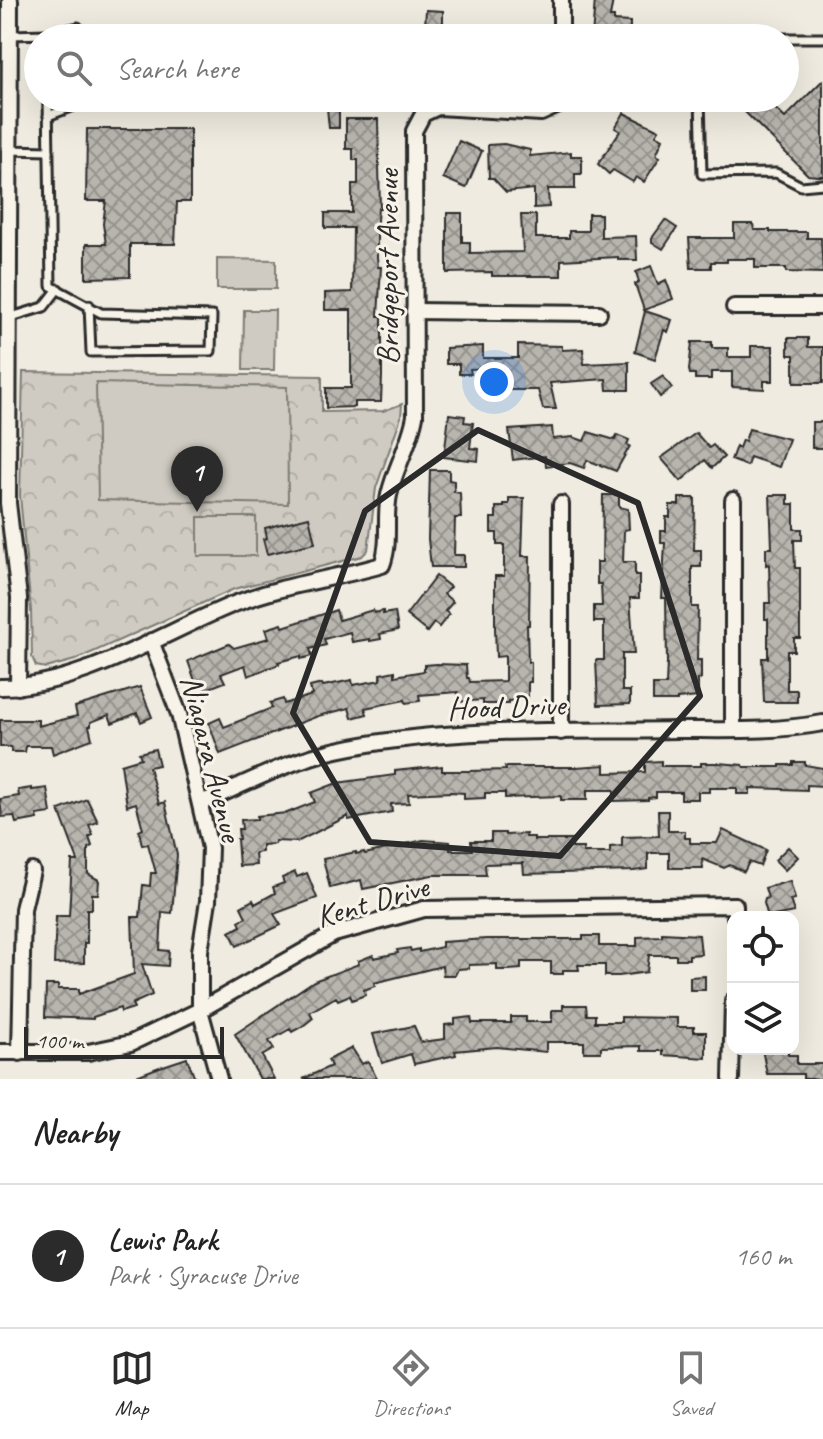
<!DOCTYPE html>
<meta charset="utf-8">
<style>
body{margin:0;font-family:Caveat,sans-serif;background:#f6f6f6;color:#222}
.controls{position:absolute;right:24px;bottom:24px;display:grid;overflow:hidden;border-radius:16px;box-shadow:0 8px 32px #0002}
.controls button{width:72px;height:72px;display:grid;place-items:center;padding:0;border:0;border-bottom:2px solid #e0e0e0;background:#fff;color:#222;font:40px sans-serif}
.scale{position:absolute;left:24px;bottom:20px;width:200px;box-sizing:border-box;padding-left:8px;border:4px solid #2b2b2b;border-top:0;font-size:22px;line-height:28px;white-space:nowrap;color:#2b2b2b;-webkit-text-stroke:6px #f7f3e8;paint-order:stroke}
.you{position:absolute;left:494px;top:382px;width:28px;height:28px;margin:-20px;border:6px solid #fff;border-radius:50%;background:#1a73e8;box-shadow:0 0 0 12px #1a73e833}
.badge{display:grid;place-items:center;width:52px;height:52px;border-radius:50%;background:#2b2b2b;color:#fff;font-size:26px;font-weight:700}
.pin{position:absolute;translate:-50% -66px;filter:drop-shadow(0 2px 4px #0008)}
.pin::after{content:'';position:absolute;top:42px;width:28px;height:24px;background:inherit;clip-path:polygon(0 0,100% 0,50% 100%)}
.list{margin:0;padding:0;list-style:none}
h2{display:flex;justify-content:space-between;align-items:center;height:104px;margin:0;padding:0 32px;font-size:34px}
h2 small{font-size:26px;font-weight:400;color:#767676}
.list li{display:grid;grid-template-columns:52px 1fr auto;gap:24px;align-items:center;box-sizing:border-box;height:144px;padding:0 32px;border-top:2px solid #e0e0e0}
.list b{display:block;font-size:30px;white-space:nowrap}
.list p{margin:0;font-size:26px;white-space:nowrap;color:#767676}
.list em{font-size:26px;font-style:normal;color:#767676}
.icon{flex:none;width:44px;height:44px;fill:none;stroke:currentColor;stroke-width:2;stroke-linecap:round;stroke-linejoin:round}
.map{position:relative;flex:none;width:823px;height:1079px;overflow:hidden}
.search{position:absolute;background:#fff;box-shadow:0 8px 32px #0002;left:24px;right:24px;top:24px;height:88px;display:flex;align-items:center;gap:20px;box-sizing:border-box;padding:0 28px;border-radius:44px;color:#767676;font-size:30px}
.sheet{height:248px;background:#fff}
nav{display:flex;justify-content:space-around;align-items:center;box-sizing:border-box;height:112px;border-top:2px solid #e0e0e0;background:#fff;font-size:22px;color:#767676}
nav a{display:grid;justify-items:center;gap:4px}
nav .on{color:#2b2b2b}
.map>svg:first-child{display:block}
.forest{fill:url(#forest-crowns);stroke:#7d7b76;stroke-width:2}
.pitch{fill:#cfcbc2;stroke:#7d7b76;stroke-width:2}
.building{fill:url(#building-cross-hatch);stroke:#2b2b2b;stroke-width:2}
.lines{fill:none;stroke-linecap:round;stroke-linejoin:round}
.service-casing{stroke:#2b2b2b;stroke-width:13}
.minor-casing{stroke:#2b2b2b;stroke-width:20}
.service{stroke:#f7f3e8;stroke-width:7}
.minor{stroke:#f7f3e8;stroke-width:14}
.marked{fill:none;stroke:#2b2b2b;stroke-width:6;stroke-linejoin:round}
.labels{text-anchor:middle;stroke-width:6;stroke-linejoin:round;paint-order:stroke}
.street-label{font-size:32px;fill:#2b2b2b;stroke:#f7f3e8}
</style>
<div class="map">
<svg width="823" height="1079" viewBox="0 0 823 1079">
<defs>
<pattern id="forest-crowns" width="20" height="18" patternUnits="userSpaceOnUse" patternTransform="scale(2)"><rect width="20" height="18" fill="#cfcbc2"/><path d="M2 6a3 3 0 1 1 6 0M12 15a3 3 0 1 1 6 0" fill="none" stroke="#b2aea7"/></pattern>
<pattern id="building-cross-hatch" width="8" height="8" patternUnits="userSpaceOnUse" patternTransform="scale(2)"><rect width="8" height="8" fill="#b8b5ae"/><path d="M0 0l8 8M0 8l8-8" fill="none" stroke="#96938e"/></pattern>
</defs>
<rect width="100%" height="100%" fill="#efebe0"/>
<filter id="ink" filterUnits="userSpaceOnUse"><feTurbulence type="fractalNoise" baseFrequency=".0125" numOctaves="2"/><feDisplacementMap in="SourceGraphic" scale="16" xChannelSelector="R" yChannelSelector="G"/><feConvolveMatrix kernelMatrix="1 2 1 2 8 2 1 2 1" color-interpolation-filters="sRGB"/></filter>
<g filter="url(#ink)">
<polygon class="forest" points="23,372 322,376 322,412 383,411 402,404 401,417 376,488 368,550 362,556 234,589 75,660 46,668 36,666 32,657 31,610 20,496"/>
<g class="pitch">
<polygon points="217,259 276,260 276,289 217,289"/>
<polygon points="244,310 275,310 274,370 243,370"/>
<polygon points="96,383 287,387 288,504 98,500"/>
<rect x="198" y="517" width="58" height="39"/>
</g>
<g class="building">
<polygon points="595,0 613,0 610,17 614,17 614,21 630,22 630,38 592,37"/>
<polygon points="426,10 443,11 443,26 425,26"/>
<polygon points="823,80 823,176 817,176 808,175 731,98 764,98 785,118"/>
<polygon points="326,98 339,98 339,128 329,128"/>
<polygon points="624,113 659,130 656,135 663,139 656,155 660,157 644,182 636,177 633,182 613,170 609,174 598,164 620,131 615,128"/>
<polygon points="346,119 378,119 380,208 378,208 377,220 377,257 378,267 381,267 378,316 382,316 382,376 381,402 354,402 354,407 326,408 326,388 351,388 351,310 325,310 325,293 352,292 353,228 325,228 325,213 352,213 352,184 358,184 358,160 353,160 353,149 346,149"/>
<polygon points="87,129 190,129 190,202 177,202 175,244 130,244 130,277 86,278 86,244 106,244 103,224 106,201 86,201"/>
<polygon points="459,141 482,151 466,188 443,178"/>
<polygon points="504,144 530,150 530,156 571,152 571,156 582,156 582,174 575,174 575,189 548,189 549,207 534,208 534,189 506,192 493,178 489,178 488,145"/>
<polygon points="447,213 462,213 462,242 470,242 470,253 523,252 521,215 536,215 536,238 569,238 569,231 588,231 588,214 601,214 601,237 636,236 637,260 618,260 618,257 561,260 561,276 492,276 492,272 447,273"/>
<polygon points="665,220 677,228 663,249 652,242 652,238"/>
<polygon points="734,224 753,224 754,230 770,230 770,232 807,232 807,238 821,238 823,273 786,272 786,268 755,268 755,259 727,259 727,262 711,262 711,268 691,268 689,238 734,238"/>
<polygon points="651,266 658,284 666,280 673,299 644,310 635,284 639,282 636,272"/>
<polygon points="645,311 672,320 668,332 664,330 655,359 635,352"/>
<polygon points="788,338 808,338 808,347 823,347 823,383 794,383 794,355 788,355"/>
<polygon points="692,342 712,342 712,348 728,348 728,357 751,357 751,346 773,346 773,381 764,381 764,389 732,387 732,372 711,372 711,379 695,379 695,374 690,374 689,370"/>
<polygon points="518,345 562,346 562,350 583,349 584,364 629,362 629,390 607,390 606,379 550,383 556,409 543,409 538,390 493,390 493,368 470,369 471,374 459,374 459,364 446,364 446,348 483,346 483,358 518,358"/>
<polygon points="663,376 672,388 660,397 651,384"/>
<polygon points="449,414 465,416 464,422 473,423 470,448 479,449 478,461 444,457"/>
<rect x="812" y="422" width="11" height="26"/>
<polygon points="552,427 553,439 573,437 584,441 588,432 615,440 617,435 629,440 627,445 630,446 616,471 587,460 584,468 570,463 546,466 545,456 513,460 509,430"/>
<polygon points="749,429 789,439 779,467 750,457 747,466 731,460 736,446 739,448 742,440 745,441"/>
<polygon points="696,433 709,448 713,445 724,457 712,468 705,460 681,481 661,458"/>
<polygon points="430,470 449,470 449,480 454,481 454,492 460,493 461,518 455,518 454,555 464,555 464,567 431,567 428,539"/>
<polygon points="603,495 619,495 619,507 628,509 629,529 624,530 623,562 635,562 635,575 639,575 639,598 630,598 634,654 622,654 622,691 630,691 630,704 598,705 596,660 604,660 604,622 594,622 594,606 602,606 601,584 597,584 597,562 602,562"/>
<polygon points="770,495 788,495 788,504 794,504 794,529 802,529 802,540 794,540 795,568 800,568 800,638 794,638 794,651 787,651 787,690 797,690 797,702 764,702 762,658 768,658 768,619 765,619 765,603 770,603 769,564 766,565 766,548 772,548"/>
<polygon points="509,498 524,498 522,556 530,556 529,625 527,625 528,662 531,662 531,682 528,682 528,699 509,701 509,704 483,704 483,700 458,702 458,692 419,695 420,701 406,703 405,700 365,708 367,714 352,718 349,708 318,716 220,754 209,723 220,718 224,727 272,708 270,703 283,699 284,704 312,695 310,687 322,684 323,686 352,680 353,685 381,680 380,674 395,671 395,676 424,671 424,665 437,664 466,665 467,678 469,678 470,682 505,681 505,656 496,657 495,628 495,576 504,576 504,545 497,545 497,533 491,533 491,518 496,518 496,507 504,507 504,504 509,504"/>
<polygon points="679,498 695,498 694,550 701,550 701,567 692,567 692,607 698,607 697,660 701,660 701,679 698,679 698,697 677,699 677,701 653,701 653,685 666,685 667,662 666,598 662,598 665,543 661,543 661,531 666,531 666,517 670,517 670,505 679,505"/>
<polygon points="309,517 315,543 267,554 263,539 267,538 265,528"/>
<polygon points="436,576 450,587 444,594 453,602 445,611 449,614 439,627 434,623 427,632 406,615"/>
<polygon points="336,610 339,620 373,610 374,613 383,611 383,614 395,612 398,630 380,634 381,639 370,641 370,639 352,642 350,632 324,639 326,645 310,649 312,656 301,659 301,656 278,662 279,664 248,676 245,665 221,674 225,682 199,692 188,661 229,644 234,648 269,638 266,629 282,624 283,627"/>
<polygon points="140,687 152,717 141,722 137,713 112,723 109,715 91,722 91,726 89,726 92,739 53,754 51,746 26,746 25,752 11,752 11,747 0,747 0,720 38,720 38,726 77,716 75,707"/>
<polygon points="155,749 159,765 149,767 159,804 165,802 177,855 172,913 162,912 160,950 169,951 168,966 142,964 152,995 132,1004 134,1008 121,1012 120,1008 93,1017 93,1019 45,1017 46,985 58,985 58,989 79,989 79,994 134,974 132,917 140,917 143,885 150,886 151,873 156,873 148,844 142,845 139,831 143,829 136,803 127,806 121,764 141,758 139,753"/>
<polygon points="661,761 661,766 701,766 701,763 718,763 743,765 744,767 780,767 780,765 793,765 793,762 805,762 805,765 823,768 823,786 807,785 807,790 750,788 750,794 737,794 737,788 709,788 709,792 698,792 698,799 681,799 681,792 656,792 656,797 648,798 648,800 614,801 614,790 587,790 587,800 561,800 561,796 505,798 505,793 485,793 485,798 464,799 464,793 451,792 408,794 409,803 391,804 392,812 348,820 348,816 297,842 275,841 275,844 262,845 262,852 255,853 256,865 239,866 237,839 239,839 238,829 242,829 241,820 257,819 257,816 287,813 315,802 311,793 337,783 395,775 395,771 442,766 442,771 469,771 506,770 505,767 576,767 605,765 605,773 645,772 645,762"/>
<polygon points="32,788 32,790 47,788 51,813 37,815 38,819 16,823 14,816 2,817 0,799 19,796 18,790"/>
<polygon points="87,799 98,822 89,825 93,835 89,837 92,846 88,848 88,874 99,880 98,894 92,894 92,909 87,909 87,943 84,943 84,963 54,964 56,916 69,916 72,861 78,861 59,810"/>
<polygon points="658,811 668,811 668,831 685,831 685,838 690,838 690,843 717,843 723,830 766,850 760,866 749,862 744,872 730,865 724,868 702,859 703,868 669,868 669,853 648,853 648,869 634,871 524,874 523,863 485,864 486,875 432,875 363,889 361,880 330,888 323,859 356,852 356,854 364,852 365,854 423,840 450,842 450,850 472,850 471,841 491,841 491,833 505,833 505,835 526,834 526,837 534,837 534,840 572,840 572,848 583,848 583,853 610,853 610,847 622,846 622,837 659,836"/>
<polygon points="788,847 798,857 785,870 775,860"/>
<polygon points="295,872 297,877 307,873 317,898 274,914 281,925 237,946 230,932 241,926 239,921 246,917 241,907 253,900 255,904 275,893 273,887 284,883 282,878"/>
<polygon points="790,881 795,899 790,900 794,912 768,917 764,903 765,899 768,898 765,888"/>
<polygon points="662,933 699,935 701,954 689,955 689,959 676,959 676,955 649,955 647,972 619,976 605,976 605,965 578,965 579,970 563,970 563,974 551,974 551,962 521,962 521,969 508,970 497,970 497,964 469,965 469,968 458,969 455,975 443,975 442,966 374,983 375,986 364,990 365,995 352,1000 350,995 338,1000 336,997 310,1012 313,1018 303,1026 292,1032 290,1029 269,1041 274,1049 262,1056 274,1079 260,1079 235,1034 314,981 359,964 358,961 373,955 374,958 398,953 397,950 410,948 411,951 419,949 419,952 442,947 442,942 486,939 583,939 583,936 599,936 599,946 637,946 637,937 662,936"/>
<polygon points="705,976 705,990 690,990 690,977"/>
<polygon points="563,1005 586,1005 587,1015 595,1015 595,1022 621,1022 621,1017 677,1018 677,1027 694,1027 694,1032 706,1032 706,1058 663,1055 663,1051 641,1051 641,1046 601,1047 601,1052 584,1052 584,1042 546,1042 546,1052 497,1047 455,1051 456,1055 414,1064 411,1054 382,1063 373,1034 414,1026 421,1042 445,1039 445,1025 455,1024 455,1019 471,1017 472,1023 511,1023 511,1017 526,1017 526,1022 552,1022 552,1010 563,1010"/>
<polygon points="352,1048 362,1064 368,1061 377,1079 303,1079 331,1066 328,1060"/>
<polygon points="762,1049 788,1049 788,1055 797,1055 797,1064 823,1064 823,1079 803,1079 803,1074 767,1074"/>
<polygon points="187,1058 195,1079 129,1079 157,1068"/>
</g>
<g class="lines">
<g class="service-casing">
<g id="service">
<polyline points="47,34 78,27 81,38"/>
<polyline points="10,35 47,34 47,38"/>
<polyline points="698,38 823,38"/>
<polyline points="48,98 51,286 101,313 212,316 211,351 91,352 89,305"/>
<polyline points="700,98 702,174 776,173 801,186 823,184"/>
<polyline points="48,116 77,105 81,98"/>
<polyline points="9,150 49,151"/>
<polyline points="8,318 44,307 58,289"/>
</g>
</g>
<g class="minor-casing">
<g id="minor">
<polyline points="10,0 8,503 19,598 18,687"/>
<polyline points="561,38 561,0"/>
<polyline points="734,307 823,307"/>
<polyline points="414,311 599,313"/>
<polyline points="733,500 733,730"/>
<polyline points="561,504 561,732"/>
<polyline points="151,641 179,714 210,848 208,901 200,951 200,1010 219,1079"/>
<path d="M0 687C78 688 162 633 234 604 282 585 333 579 382 565 391 542 384 519 389 495 395 468 410 444 415 416L414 131 423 114 438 107 541 113 561 104 562 98"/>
<path d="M201 803C245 784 290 760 337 750 448 726 565 732 677 730 727 730 775 732 823 723"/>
<polyline points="0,1052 88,1052 131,1043 200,1010 334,934 424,909 735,905 735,917"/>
<polyline points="20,1053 23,909 32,871"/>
<polyline points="731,1079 733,1001"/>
</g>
</g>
<use href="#service" class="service"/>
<use href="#minor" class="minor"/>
</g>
</g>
<path class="marked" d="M478 430 638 503 700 696 560 856 370 842 293 713 365 511Z"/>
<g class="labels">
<g class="street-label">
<text transform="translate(387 267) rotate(-90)" y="11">Bridgeport Avenue</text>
<text transform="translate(506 706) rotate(-2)" y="11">Hood Drive</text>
<text transform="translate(212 758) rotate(76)" y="11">Niagara Avenue</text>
<text transform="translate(372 901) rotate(-16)" y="11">Kent Drive</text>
</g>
</g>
</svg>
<div class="controls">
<button><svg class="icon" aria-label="locate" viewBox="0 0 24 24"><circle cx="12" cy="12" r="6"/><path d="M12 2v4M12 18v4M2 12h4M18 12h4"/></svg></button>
<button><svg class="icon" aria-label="layers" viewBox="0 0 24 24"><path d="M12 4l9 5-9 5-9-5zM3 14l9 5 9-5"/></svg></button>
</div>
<div class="scale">100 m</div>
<div class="you"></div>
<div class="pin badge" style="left:197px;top:512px">1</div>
<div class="search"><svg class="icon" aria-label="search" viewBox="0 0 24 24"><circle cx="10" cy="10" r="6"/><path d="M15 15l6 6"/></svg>Search here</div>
</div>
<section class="sheet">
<h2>Nearby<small></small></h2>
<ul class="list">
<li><span class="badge">1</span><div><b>Lewis Park</b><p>Park · Syracuse Drive</p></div><em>160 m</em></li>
</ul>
</section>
<nav>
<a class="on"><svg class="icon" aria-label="map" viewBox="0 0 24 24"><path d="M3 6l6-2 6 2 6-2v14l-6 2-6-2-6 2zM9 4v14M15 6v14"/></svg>Map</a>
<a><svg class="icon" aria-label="directions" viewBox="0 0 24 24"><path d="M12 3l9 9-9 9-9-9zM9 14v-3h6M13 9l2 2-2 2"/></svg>Directions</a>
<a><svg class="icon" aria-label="saved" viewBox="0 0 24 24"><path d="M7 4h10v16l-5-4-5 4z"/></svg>Saved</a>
</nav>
